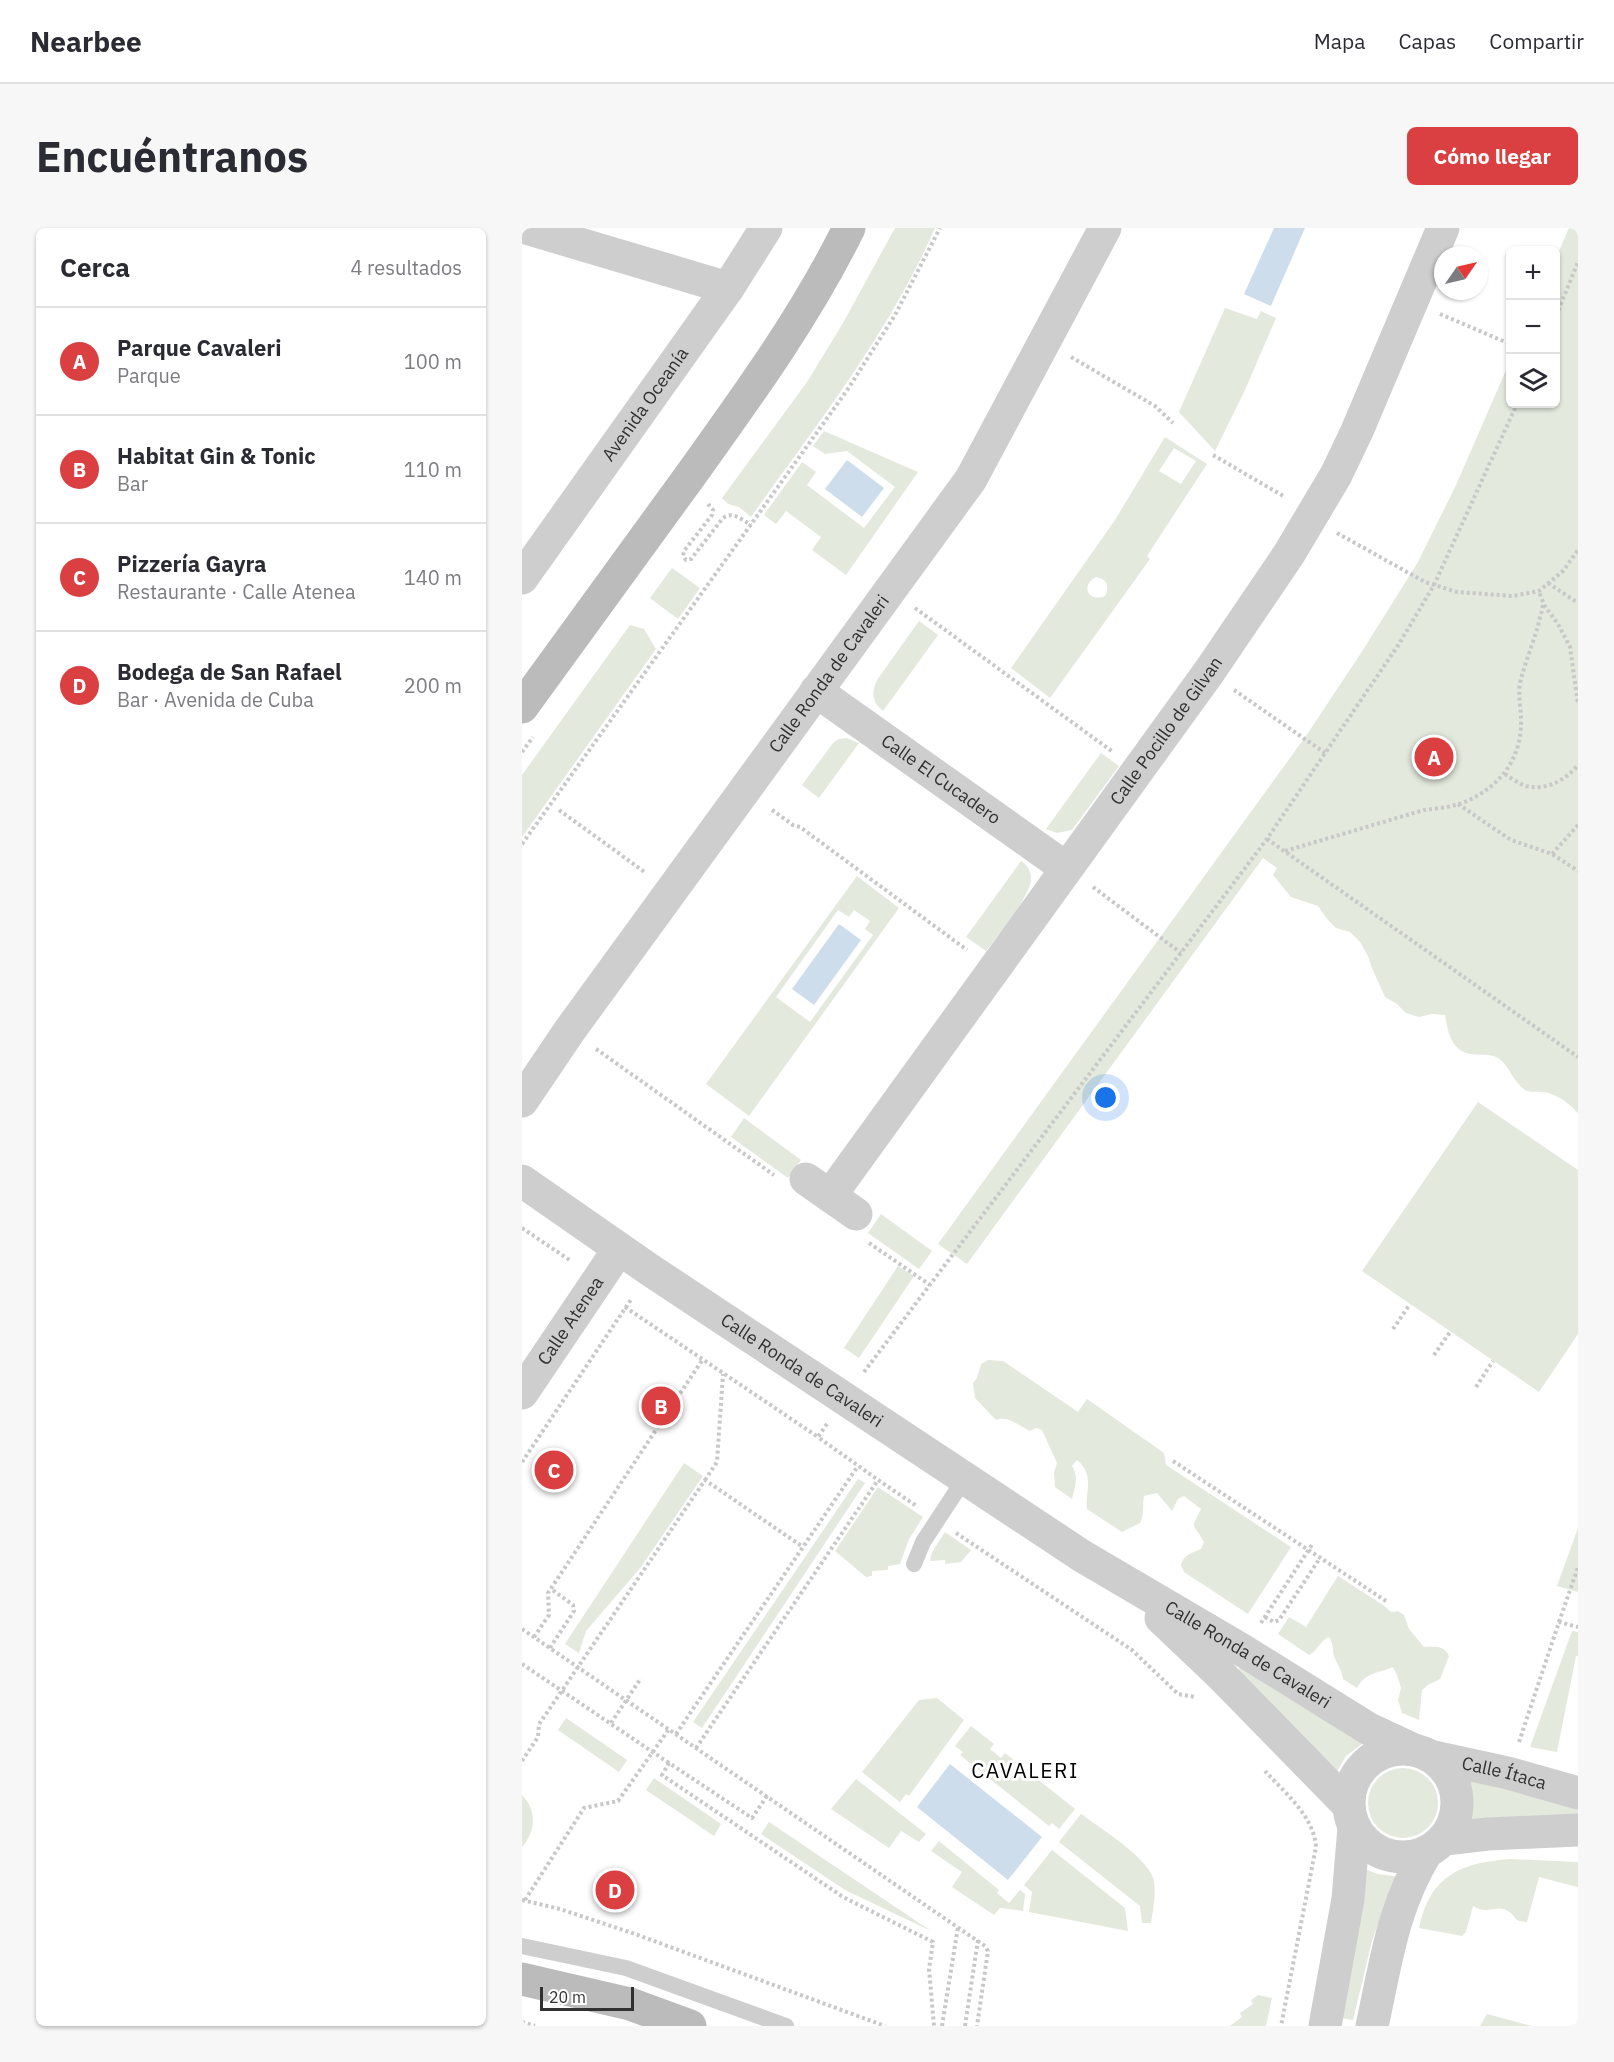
<!DOCTYPE html>
<html lang="es">
<meta charset="utf-8">
<style>
body{margin:0;font-family:"IBM Plex Sans",sans-serif;background:#f7f7f7;color:#2b2b33}
.controls{position:absolute;right:18px;top:18px;display:grid;overflow:hidden;border-radius:9px;box-shadow:0 2px 4px #0004}
.controls button{width:54px;height:54px;display:grid;place-items:center;padding:0;border:0;border-bottom:2px solid #e1e1e2;background:#fff;color:#2b2b33;font:30px sans-serif}
.compass{position:absolute;left:912px;top:18px;width:54px;height:54px;border-radius:50%;background:#fff;box-shadow:0 2px 4px #0004;rotate:56deg}
.scale{position:absolute;left:18px;bottom:15px;width:94px;box-sizing:border-box;padding-left:6px;border:3px solid #313131;border-top:0;font-size:16px;line-height:21px;white-space:nowrap;color:#313131;-webkit-text-stroke:4px #fff;paint-order:stroke}
.you{position:absolute;left:584px;top:870px;width:21px;height:21px;margin:-15px;border:4px solid #fff;border-radius:50%;background:#1a73e8;box-shadow:0 0 0 9px #1a73e833}
.badge{display:grid;place-items:center;width:39px;height:39px;border-radius:50%;background:#da4041;color:#fff;font-size:20px;font-weight:700}
.pin{position:absolute;translate:-50% -50%;border:3px solid #fff;box-shadow:0 2px 6px #0006}
.list{margin:0;padding:0;list-style:none}
h2{display:flex;justify-content:space-between;align-items:center;height:78px;margin:0;padding:0 24px;font-size:26px}
h2 small{font-size:20px;font-weight:400;color:#7c7c81}
.list li{display:grid;grid-template-columns:39px 1fr auto;gap:18px;align-items:center;box-sizing:border-box;height:108px;padding:0 24px;border-top:2px solid #e1e1e2}
.list b{display:block;font-size:22px;white-space:nowrap}
.list p{margin:0;font-size:20px;white-space:nowrap;color:#7c7c81}
.list em{font-size:20px;font-style:normal;color:#7c7c81}
.icon{flex:none;width:33px;height:33px;fill:none;stroke:currentColor;stroke-width:2;stroke-linecap:round;stroke-linejoin:round}
.map{position:relative;flex:none;width:1056px;height:1798px;overflow:hidden;border-radius:9px}
header{display:flex;align-items:center;gap:36px;box-sizing:border-box;height:84px;padding:0 30px;background:#fff;border-bottom:2px solid #e1e1e2}
header strong{font-size:28px}
nav{display:flex;gap:33px;margin-inline-start:auto;font-size:21px}
.intro{display:flex;align-items:center;justify-content:space-between;box-sizing:border-box;height:144px;padding:0 36px}
h1{margin:0;font-size:42px}
.button{padding:15px 27px;border-radius:9px;background:#da4041;color:#fff;font-size:21px;font-weight:700}
main{display:flex;gap:36px;padding:0 36px}
aside{flex:1;background:#fff;border-radius:9px;box-shadow:0 2px 4px #0004}
.map>svg:first-child{display:block}
.green{fill:#e3e9dd;fill-rule:evenodd}
.water{fill:#ceddeb}
.lines{fill:none;stroke-linecap:round;stroke-linejoin:round}
.path{stroke:#c8c8c8;stroke-width:4;stroke-dasharray:3 3;stroke-linecap:butt}
.lane{stroke:#cecece;stroke-width:16}
.street{stroke:#cecece;stroke-width:33}
.secondary{stroke:#bbb;stroke-width:33}
.labels{text-anchor:middle;stroke-width:6;stroke-linejoin:round;paint-order:stroke}
.street-label{font-size:18px;fill:#313131;stroke:#fff}
.quarter-label{font-size:21px;letter-spacing:1.5px;fill:#000;stroke:#fff}
</style>
<header>
<strong>Nearbee</strong>
<nav><a>Mapa</a><a>Capas</a><a>Compartir</a></nav>
</header>
<div class="intro"><h1>Encuéntranos</h1><a class="button">Cómo llegar</a></div>
<main>
<aside>
<h2>Cerca<small>4 resultados</small></h2>
<ul class="list">
<li><span class="badge">A</span><div><b>Parque Cavaleri</b><p>Parque</p></div><em>100 m</em></li>
<li><span class="badge">B</span><div><b>Habitat Gin &amp; Tonic</b><p>Bar</p></div><em>110 m</em></li>
<li><span class="badge">C</span><div><b>Pizzería Gayra</b><p>Restaurante · Calle Atenea</p></div><em>140 m</em></li>
<li><span class="badge">D</span><div><b>Bodega de San Rafael</b><p>Bar · Avenida de Cuba</p></div><em>200 m</em></li>
</ul>
</aside>
<div class="map">
<svg width="1056" height="1798" viewBox="0 0 1056 1798">
<rect width="100%" height="100%" fill="#fff"/>
<g class="green">
<path d="M373 0H413C367 105 295 196 229 289L217 279 206 276 200 270 285 154 321 95Z"/>
<path d="M1047 0H1056V885C1046 875 1036 866 1021 864 1015 863 1009 865 1003 862 991 854 987 837 976 830 968 825 958 828 949 826 929 823 926 804 923 787L910 786 897 789 884 785 875 776 863 769 850 740 846 728 838 714 828 704 814 700 805 691 796 678 769 669 751 647 755 640 741 630 445 1036 416 1016 786 505 839 425 896 334 934 257 988 133V176H1034V30Z"/>
<polygon points="703,80 735,91 739,83 754,90 723,162 693,223 657,184"/>
<polygon points="302,203 396,244 324,347 290,322 299,309 264,283 254,296 242,287 280,234 294,244 285,257 342,300 373,259 325,223 303,226 291,218"/>
<path d="M643 209 685 236 625 328 628 331 528 470 489 440 593 292ZM652 220 674 233 659 256 637 243ZM574 349C585 351 588 358 583 368 566 375 558 357 574 349Z"/>
<polygon points="150,340 178,360 156,391 128,370"/>
<path d="M397 393 416 407 361 483C350 474 349 465 355 452Z"/>
<polygon points="108,397 122,401 134,421 0,609 0,547"/>
<polygon points="324,510 337,515 297,570 280,557 311,515 317,511"/>
<polygon points="579,525 597,538 550,602 535,605 524,601"/>
<path d="M499 633C504 636 508 641 509 648 512 665 475 708 464 723L444 709Z"/>
<path d="M335 648 377 680 227 888 184 856ZM316 682 327 689 332 682 348 693 343 701 351 707 288 794 254 769Z"/>
<polygon points="956,874 1056,942 1056,1106 1017,1164 840,1043"/>
<polygon points="222,890 279,932 266,950 209,909"/>
<polygon points="359,986 410,1023 397,1041 346,1005"/>
<polygon points="376,1038 392,1048 337,1130 322,1120"/>
<path d="M466 1132 481 1133 556 1184 565 1171 642 1225 644 1237 769 1319 726 1386 662 1344 659 1337C662 1326 670 1325 679 1321L682 1314C670 1292 668 1304 679 1281L662 1268 656 1271 650 1283 635 1265 622 1268C620 1279 623 1284 618 1295L600 1304 565 1281C563 1263 573 1247 555 1232L550 1238C557 1249 553 1259 550 1271L533 1259 532 1244 535 1235 520 1202 514 1200 508 1203C495 1197 487 1187 474 1192L453 1170 451 1155 455 1150 459 1136Z"/>
<polygon points="162,1235 181,1248 119,1339 64,1403 57,1425 43,1416"/>
<polygon points="336,1251 343,1255 180,1500 171,1494"/>
<polygon points="356,1259 401,1289 387,1311 378,1336 366,1338 366,1342 350,1343 350,1348 344,1349 313,1323"/>
<polygon points="1056,1300 1056,1364 1035,1358"/>
<polygon points="423,1304 449,1322 439,1334 423,1336 423,1332 408,1333 410,1324"/>
<path d="M816 1348 861 1377 869 1384 876 1383 882 1387 887 1401 902 1419C913 1419 922 1417 927 1428L918 1451 906 1457 900 1462 897 1492 880 1485 876 1472 879 1460 875 1447 871 1439C855 1446 843 1444 835 1460L821 1451C820 1442 815 1436 812 1428 810 1421 812 1416 807 1409 797 1413 796 1423 787 1427L756 1406 767 1389 784 1399Z"/>
<polygon points="1050,1403 1056,1404 1056,1428 1054,1428 1035,1524 1008,1519"/>
<polygon points="722,1435 848,1510 824,1528 813,1547 711,1448"/>
<polygon points="415,1470 442,1492 387,1568 384,1566 378,1574 340,1544 397,1472"/>
<polygon points="44,1490 105,1532 97,1544 36,1502"/>
<polygon points="449,1498 472,1516 468,1521 479,1530 483,1525 553,1581 537,1601 530,1595 527,1598 438,1527 441,1524 433,1518"/>
<circle cx="881" cy="1575" r="35"/>
<path d="M943 1545 1056 1574V1592L942 1599C951 1576 952 1567 943 1545Z"/>
<polygon points="132,1550 199,1596 192,1608 124,1562"/>
<polygon points="334,1551 404,1606 397,1614 379,1603 367,1620 309,1581"/>
<path d="M0 1567C15 1582 14 1603 0 1619Z"/>
<path d="M559 1586C578 1600 628 1631 632 1653 634 1667 631 1682 629 1695H620L618 1678 537 1614Z"/>
<polygon points="247,1594 409,1703 323,1662 239,1606"/>
<polygon points="417,1613 477,1662 475,1665 487,1675 498,1662 503,1666 501,1683 478,1680 472,1687 430,1659 440,1644 409,1623"/>
<polygon points="530,1622 603,1680 606,1703 507,1684 510,1664 502,1657"/>
<path d="M988 1631 1056 1634V1658L1055 1659 1017 1649 1005 1694C989 1693 996 1688 984 1682 973 1677 965 1687 951 1678L944 1704 940 1708 897 1700C908 1647 939 1635 988 1631Z"/>
<polygon points="840,1640 856,1646 878,1649 862,1679 850,1713 831,1792 819,1790"/>
<polygon points="736,1767 750,1770 744,1798 708,1798 720,1789 718,1785 731,1776 729,1772"/>
<polygon points="965,1786 1010,1798 958,1798"/>
</g>
<g class="water">
<polygon points="752,0 783,0 749,78 722,66"/>
<polygon points="325,232 362,260 340,289 303,261"/>
<polygon points="317,696 339,712 292,777 270,761"/>
<polygon points="428,1536 520,1609 486,1652 395,1579"/>
</g>
<g class="lines">
<g class="path">
<polyline points="918,86 988,116"/>
<polyline points="1034,88 1056,34"/>
<polyline points="549,129 633,178 651,195"/>
<polyline points="691,227 763,269"/>
<path d="M186 276 191 282 190 287 162 323 161 328 164 332 169 331 201 290C211 283 219 291 229 297"/>
<polyline points="815,305 903,354 935,364 991,368 1017,363 1041,343 1056,322"/>
<polyline points="1026,355 1056,375"/>
<polyline points="1022,377 1036,396 1048,419 1056,476"/>
<polyline points="393,380 591,524"/>
<polyline points="712,462 803,525"/>
<polyline points="0,524 11,509"/>
<path d="M983 546C989 550 997 556 1004 558 1024 563 1044 552 1056 537"/>
<polyline points="936,576 989,612 1030,626 1056,643"/>
<polyline points="37,582 124,645"/>
<polyline points="250,582 271,597 278,599 445,722"/>
<polyline points="745,611 1056,829"/>
<polyline points="0,616 326,161 373,87 418,0"/>
<path d="M763 623 902 582C917 580 934 579 947 572 980 557 1000 528 999 492 999 478 995 465 999 451 1004 432 1012 413 1017 394 1018 388 1021 381 1021 376 1021 372 1018 367 1017 363"/>
<polyline points="1030,626 1056,597"/>
<polyline points="571,659 659,725"/>
<polyline points="74,821 252,947"/>
<polyline points="0,1000 49,1033"/>
<polyline points="347,1015 408,1057"/>
<polyline points="103,1079 296,1209"/>
<polyline points="871,1101 888,1076"/>
<polyline points="912,1127 928,1104"/>
<polyline points="342,1144 745,611 822,497 877,416 912,357 995,176"/>
<polyline points="954,1159 971,1133"/>
<polyline points="305,1196 296,1209 356,1252"/>
<polyline points="651,1233 864,1373"/>
<polyline points="0,1234 110,1070"/>
<polyline points="183,1252 195,1234 201,1146"/>
<polyline points="434,1305 610,1422 656,1466 673,1469"/>
<polyline points="743,1389 752,1394 757,1392 798,1330"/>
<polyline points="1037,1394 1056,1339"/>
<polyline points="739,1395 791,1315"/>
<polyline points="0,1401 463,1718 466,1723 455,1798"/>
<polyline points="12,1409 27,1387 26,1365 181,1131"/>
<polyline points="28,1420 52,1383 51,1377 29,1361"/>
<polyline points="0,1436 147,1535"/>
<polyline points="89,1495 119,1450"/>
<polyline points="154,1506 336,1238"/>
<polyline points="997,1514 1037,1394 1056,1399"/>
<polyline points="174,1520 356,1252 396,1279"/>
<polyline points="0,1533 16,1509 17,1496 22,1489 183,1252 281,1319"/>
<path d="M743 1543C762 1564 792 1588 794 1619L759 1798"/>
<polyline points="245,1568 230,1590 147,1535 140,1547 321,1669 411,1714 407,1741 412,1798"/>
<polyline points="0,1672 38,1681 113,1706 363,1798"/>
<polyline points="3,1672 62,1580 96,1573 147,1501"/>
<polyline points="0,1794 13,1798"/>
<polyline points="420,1798 436,1699"/>
<polyline points="443,1798 456,1712"/>
</g>
<g class="lane">
<polyline points="392,1336 401,1314 443,1250"/>
<polyline points="0,1718 104,1740 264,1798"/>
</g>
<g class="street">
<polyline points="4,0 206,60"/>
<path id="s1" d="M0 350 206 60 244 0"/>
<path id="s2" d="M294 463 544 640"/>
<path id="s3" d="M0 873 48 802 449 251 583 0"/>
<polyline points="284,951 334,986"/>
<path id="s4" d="M0 953 128 1042 560 1328 720 1422 847 1501 892 1522"/>
<path id="s5" d="M308 968 687 444 767 326 814 247 835 203 921 0"/>
<path id="s6" d="M0 1165 97 1021"/>
<polyline points="639,1390 698,1446 826,1577"/>
<circle cx="881" cy="1575" r="54"/>
<path id="s7" d="M908 1528 986 1545 1056 1565"/>
<polyline points="923,1611 966,1606 1056,1602"/>
<polyline points="803,1798 826,1671 832,1599"/>
<path d="M850 1798C864 1735 870 1681 904 1625"/>
</g>
<g class="secondary">
<path d="M0 479C56 402 112 325 168 248 226 167 283 89 327 0"/>
<polyline points="0,1751 108,1776 168,1798"/>
</g>
</g>
<g class="labels">
<g class="street-label">
<text dy="6" stroke="none"><textPath href="#s1" startOffset="213">Avenida Oceanía</textPath></text>
<text dy="6" stroke="none"><textPath href="#s3" startOffset="526">Calle Ronda de Cavaleri</textPath></text>
<text dy="6" stroke="none"><textPath href="#s5" startOffset="574">Calle Pocillo de Gilvan</textPath></text>
<text dy="6" stroke="none"><textPath href="#s2" startOffset="153">Calle El Cucadero</textPath></text>
<text dy="6" stroke="none"><textPath href="#s6" startOffset="87">Calle Atenea</textPath></text>
<text dy="6" stroke="none"><textPath href="#s4" startOffset="338">Calle Ronda de Cavaleri</textPath></text>
<text dy="6" stroke="none"><textPath href="#s4" startOffset="867">Calle Ronda de Cavaleri</textPath></text>
<text dy="6" stroke="none"><textPath href="#s7" startOffset="76">Calle Ítaca</textPath></text>
</g>
<g class="quarter-label">
<text x="503" y="1550">CAVALERI</text>
</g>
</g>
</svg>
<div class="controls">
<button>+</button>
<button>−</button>
<button><svg class="icon" aria-label="layers" viewBox="0 0 24 24"><path d="M12 4l9 5-9 5-9-5zM3 14l9 5 9-5"/></svg></button>
</div>
<svg class="compass" viewBox="-18 -18 36 36"><path d="M0-13l5 13h-10z" fill="#e53935"/><path d="M0 13l5-13h-10z" fill="#7c7c81"/></svg>
<div class="scale">20 m</div>
<div class="you"></div>
<div class="pin badge" style="left:912px;top:529px">A</div>
<div class="pin badge" style="left:139px;top:1178px">B</div>
<div class="pin badge" style="left:32px;top:1242px">C</div>
<div class="pin badge" style="left:93px;top:1662px">D</div>
</div>
</main>
